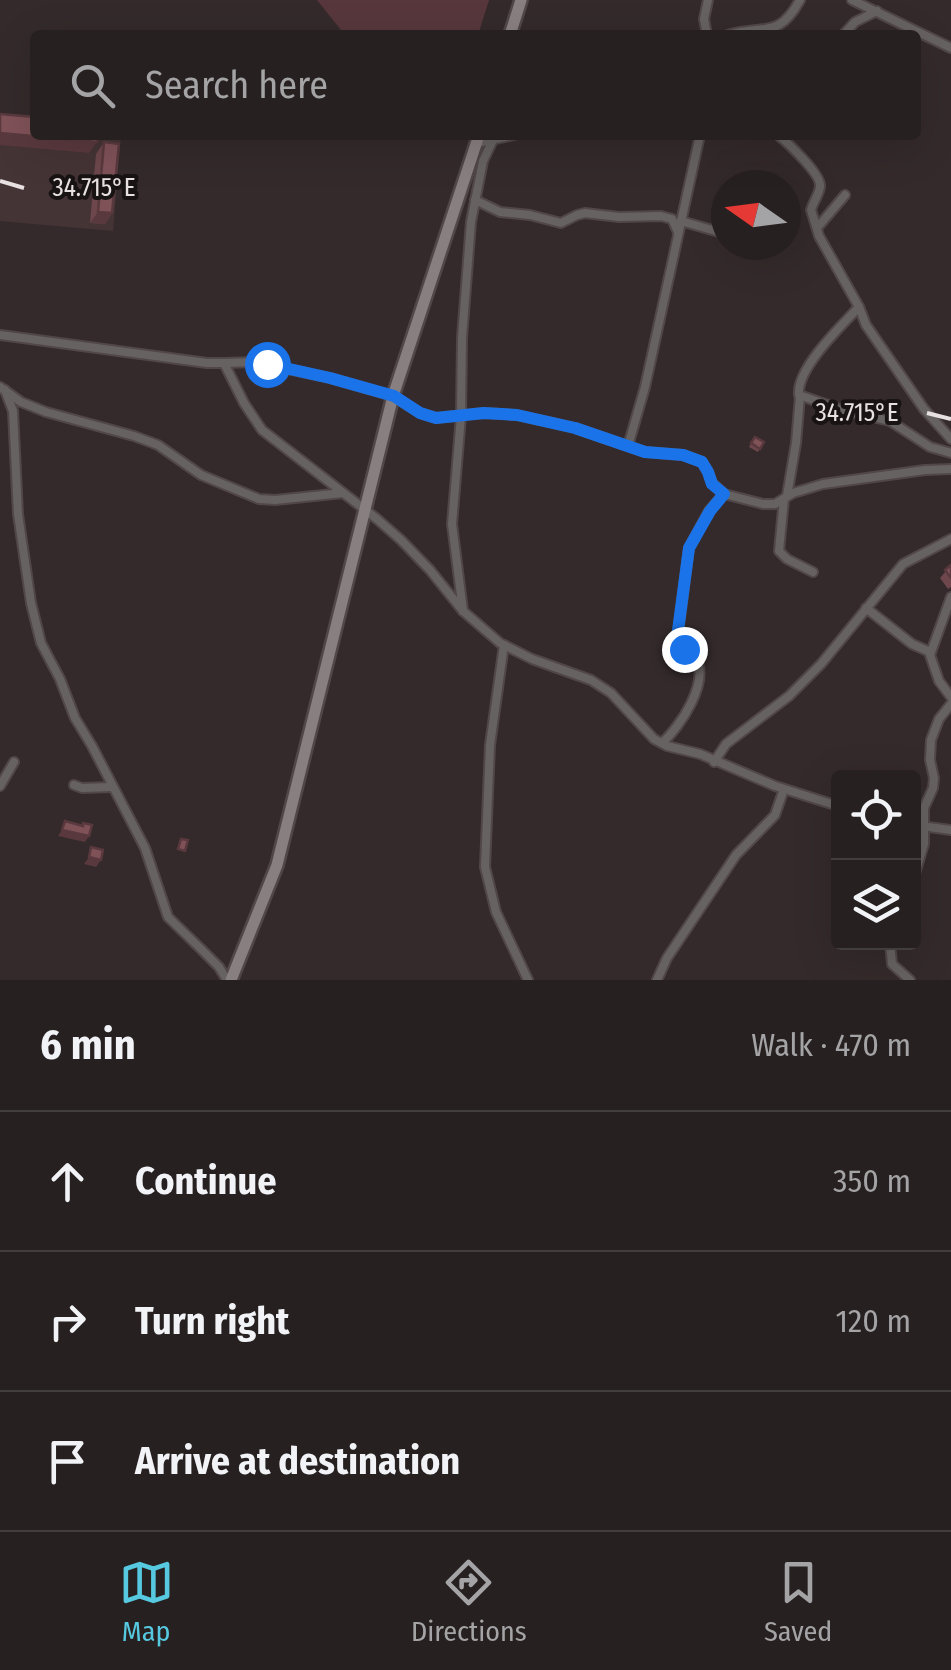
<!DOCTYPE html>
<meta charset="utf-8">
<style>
body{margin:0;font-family:"Fira Sans Condensed",sans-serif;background:#2f2829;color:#f1f3f6}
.controls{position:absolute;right:30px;bottom:30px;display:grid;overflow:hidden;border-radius:10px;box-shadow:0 10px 40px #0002}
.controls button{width:90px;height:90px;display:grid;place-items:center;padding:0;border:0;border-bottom:2px solid #433e3e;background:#272020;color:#f1f3f6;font:50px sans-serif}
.compass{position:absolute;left:711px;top:170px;width:90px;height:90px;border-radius:50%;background:#272020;box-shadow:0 10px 40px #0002;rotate:284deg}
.stop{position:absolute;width:30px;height:30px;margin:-22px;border:8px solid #1a73e8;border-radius:50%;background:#fff}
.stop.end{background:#1a73e8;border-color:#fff;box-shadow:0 2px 10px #0008}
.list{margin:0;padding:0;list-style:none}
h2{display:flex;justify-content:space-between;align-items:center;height:130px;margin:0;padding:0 40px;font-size:42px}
h2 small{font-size:32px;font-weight:400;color:#a4a3a5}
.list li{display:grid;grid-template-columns:65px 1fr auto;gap:30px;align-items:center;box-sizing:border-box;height:140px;padding:0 40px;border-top:2px solid #433e3e}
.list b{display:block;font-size:38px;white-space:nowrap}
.list em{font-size:32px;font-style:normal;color:#a4a3a5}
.icon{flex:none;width:55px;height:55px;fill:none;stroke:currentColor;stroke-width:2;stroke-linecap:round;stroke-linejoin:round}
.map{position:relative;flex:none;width:951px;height:980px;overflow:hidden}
.search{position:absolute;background:#272020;box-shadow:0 10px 40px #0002;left:30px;right:30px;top:30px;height:110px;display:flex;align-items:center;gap:25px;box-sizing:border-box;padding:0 35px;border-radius:10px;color:#a4a3a5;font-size:38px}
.sheet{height:550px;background:#272020}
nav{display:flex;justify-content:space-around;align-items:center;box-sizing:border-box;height:140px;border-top:2px solid #433e3e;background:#272020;font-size:28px;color:#a4a3a5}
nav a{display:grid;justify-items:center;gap:5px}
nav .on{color:#56c9e0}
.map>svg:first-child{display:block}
.built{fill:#453436}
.green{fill:#57373b}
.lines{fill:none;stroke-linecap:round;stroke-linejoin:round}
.street-casing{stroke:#514748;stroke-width:12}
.secondary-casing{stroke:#514748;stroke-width:16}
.street{stroke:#676262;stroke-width:8}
.secondary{stroke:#887f80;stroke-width:11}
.wall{fill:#6d474c}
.shaded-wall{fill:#59393e}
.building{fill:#7f5258;stroke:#59393e;stroke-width:2.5}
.route{stroke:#1a73e8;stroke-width:12}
.ticks{fill:none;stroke:#e8e1e2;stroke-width:4}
.ticks-label{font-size:25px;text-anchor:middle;fill:#e8e1e2;stroke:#181414;stroke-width:8;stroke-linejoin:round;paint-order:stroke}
</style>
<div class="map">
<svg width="951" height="980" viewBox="0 0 951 980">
<rect width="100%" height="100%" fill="#342a2b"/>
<polygon class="built" points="0,119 35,135 121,135 113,231 0,221"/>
<polygon class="green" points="317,0 489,0 478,35 345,35"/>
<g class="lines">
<g class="street-casing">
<g id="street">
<polyline points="852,0 951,48"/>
<polyline points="707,35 704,19 708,0"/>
<path d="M728 35C764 24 778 40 800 0"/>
<polyline points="843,35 855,22 877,11"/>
<path d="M778 135C788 143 821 174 820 186 820 193 813 202 811 210L819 236 859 307 866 325 924 409 951 439"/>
<polyline points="477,143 514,135"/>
<polyline points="475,200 500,212 530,215 561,223 577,215 585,213 619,217 661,216 672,219 678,232"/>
<polyline points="681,221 726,234"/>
<polyline points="817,228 845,195"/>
<polyline points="760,245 762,246"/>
<path d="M859 307C841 326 796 369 799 395L842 410 890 421 930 447 951 453"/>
<polyline points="0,335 207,363 224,363 244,403 262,430 377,519 401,540 430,570 463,611 500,643 532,659 591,680 611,693 654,739 667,746 700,754 775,786 838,806"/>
<polyline points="224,363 255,362 330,378 393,396 420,413 436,418 484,413 517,415 575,428 645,452 683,455 702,462 708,472 712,483 724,494 763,504 775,504 793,493 823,484 925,470 951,469"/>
<polyline points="0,387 21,402 46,412 134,436 158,445 201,475 259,499 275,500 343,493"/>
<polyline points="5,390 13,411 18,514 31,603 41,643 60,679 75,718 92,746 145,848 168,917 202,950 219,967 227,980"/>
<polyline points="628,446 645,387 700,135"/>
<polyline points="787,496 796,443 800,396"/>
<polyline points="784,499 779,551 787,559 813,572"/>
<polyline points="951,597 930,655 939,681 951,697"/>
<polyline points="866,608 912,644 930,652"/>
<polyline points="463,611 452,524 461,416 462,338 471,222 483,161 493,140"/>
<polyline points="504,645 490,745 485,867 496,912 528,980"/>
<path d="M662 743C680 727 711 681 695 657 690 651 682 647 677 641L689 548 709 511 724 494"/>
<polyline points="714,762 726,744 789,696 821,664 903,564 951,539"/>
<polyline points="74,785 82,788 112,787"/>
<polyline points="0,786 14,762"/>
<polyline points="914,825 951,830"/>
<polyline points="914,877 924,844 924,808 933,788 934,778 930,760 931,740 939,719 951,704"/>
<polyline points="890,942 892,964 910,980"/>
<polyline points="657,980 667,958 736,855 775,815 784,789"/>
</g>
</g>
<g class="secondary-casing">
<g id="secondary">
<polyline points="510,35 521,0"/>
<polyline points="231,980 277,865 393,396 479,135"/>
</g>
</g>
<use href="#street" class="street"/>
<use href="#secondary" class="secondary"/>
</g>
<g class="wall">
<polygon points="104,142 112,213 105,224 90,223 96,154"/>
<polygon points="755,437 764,442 758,452 749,447"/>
<polygon points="951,565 951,587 948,589 940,578"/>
</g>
<g class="shaded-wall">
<polygon points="0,133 97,142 89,153 0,145"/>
<polygon points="98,212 112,213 105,224 90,223"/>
<polygon points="62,830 89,836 85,842 58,836"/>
<polygon points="89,857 101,860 96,867 84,864"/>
</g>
<g class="building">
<polygon points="0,114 35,117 35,135 98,135 97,142 0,133"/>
<polygon points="104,142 119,144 112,213 98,212"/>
<polygon points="755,437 764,442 760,449 751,443"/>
<polygon points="951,565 951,578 945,570"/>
<polygon points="65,821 83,826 83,823 92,825 89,836 62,830"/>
<polygon points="181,839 188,840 185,851 178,849"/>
<polygon points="91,847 103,850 101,860 89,857"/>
</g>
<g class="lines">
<polyline class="route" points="267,364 330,378 394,396 420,413 436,418 484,413 517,415 575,428 645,452 683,455 702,462 708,472 712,484 724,494 710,511 689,548 677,638 678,644 684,649"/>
</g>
<path class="ticks" d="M0 181 24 188M927 413 951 419"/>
<g class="ticks-label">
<text x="94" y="196">34.715°E</text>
<text x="857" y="421">34.715°E</text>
</g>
</svg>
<div class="controls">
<button><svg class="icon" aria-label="locate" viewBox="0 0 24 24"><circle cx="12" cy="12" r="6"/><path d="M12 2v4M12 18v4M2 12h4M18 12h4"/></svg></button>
<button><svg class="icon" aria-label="layers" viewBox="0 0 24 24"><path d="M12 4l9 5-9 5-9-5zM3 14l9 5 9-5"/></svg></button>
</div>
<svg class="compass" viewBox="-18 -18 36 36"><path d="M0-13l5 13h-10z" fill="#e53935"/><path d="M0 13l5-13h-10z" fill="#a4a3a5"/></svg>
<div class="stop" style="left:267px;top:364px"></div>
<div class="stop end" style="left:684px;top:649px"></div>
<div class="search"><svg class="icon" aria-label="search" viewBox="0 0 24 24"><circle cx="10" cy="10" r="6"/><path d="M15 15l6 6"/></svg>Search here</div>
</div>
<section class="sheet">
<h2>6 min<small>Walk · 470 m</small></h2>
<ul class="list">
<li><svg class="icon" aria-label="ahead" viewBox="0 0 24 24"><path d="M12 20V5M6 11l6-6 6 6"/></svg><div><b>Continue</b></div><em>350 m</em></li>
<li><svg class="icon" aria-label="right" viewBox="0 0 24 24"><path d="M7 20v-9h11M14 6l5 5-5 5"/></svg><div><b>Turn right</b></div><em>120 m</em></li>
<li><svg class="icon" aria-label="arrive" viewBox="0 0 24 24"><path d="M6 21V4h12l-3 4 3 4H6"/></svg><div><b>Arrive at destination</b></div></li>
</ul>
</section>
<nav>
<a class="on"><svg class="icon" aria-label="map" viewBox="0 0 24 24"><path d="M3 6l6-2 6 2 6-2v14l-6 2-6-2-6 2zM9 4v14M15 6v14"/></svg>Map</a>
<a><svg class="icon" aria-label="directions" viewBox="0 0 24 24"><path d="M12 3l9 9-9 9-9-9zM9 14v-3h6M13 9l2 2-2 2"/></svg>Directions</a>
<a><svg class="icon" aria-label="saved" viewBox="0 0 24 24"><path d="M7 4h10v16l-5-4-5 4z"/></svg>Saved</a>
</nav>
